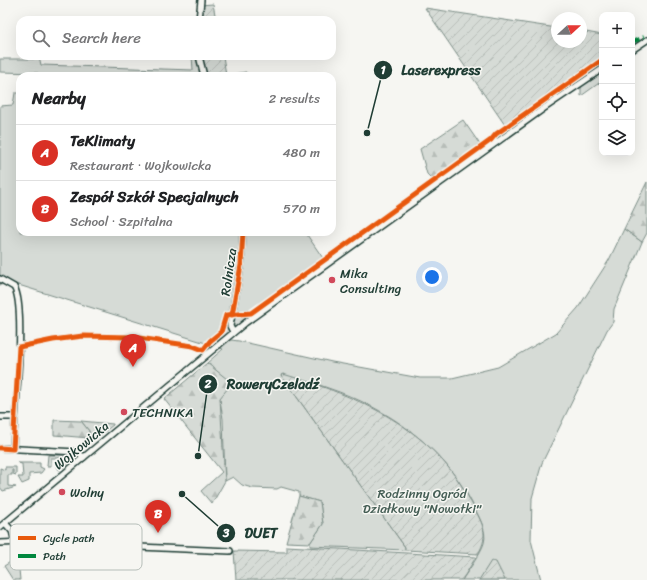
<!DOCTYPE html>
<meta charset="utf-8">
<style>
body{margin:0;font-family:Sriracha,sans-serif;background:#f6f6f6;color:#202124}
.controls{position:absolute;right:12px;top:12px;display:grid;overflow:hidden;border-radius:8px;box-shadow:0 4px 16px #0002}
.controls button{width:36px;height:36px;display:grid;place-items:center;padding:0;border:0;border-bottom:1px solid #e0e0e0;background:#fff;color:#202124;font:20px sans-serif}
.compass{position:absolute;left:551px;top:12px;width:36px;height:36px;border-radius:50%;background:#fff;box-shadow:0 4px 16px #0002;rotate:69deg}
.you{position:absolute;left:432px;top:277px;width:14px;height:14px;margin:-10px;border:3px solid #fff;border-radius:50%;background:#1a73e8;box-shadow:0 0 0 6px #1a73e833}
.badge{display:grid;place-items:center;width:26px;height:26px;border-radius:50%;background:#d93025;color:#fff;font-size:13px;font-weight:700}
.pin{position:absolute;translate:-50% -33px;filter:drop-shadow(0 1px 2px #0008)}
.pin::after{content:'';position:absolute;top:21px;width:14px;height:12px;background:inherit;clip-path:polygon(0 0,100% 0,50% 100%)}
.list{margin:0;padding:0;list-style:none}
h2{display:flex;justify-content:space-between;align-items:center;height:52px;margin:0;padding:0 16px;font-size:17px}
h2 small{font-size:13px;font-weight:400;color:#757577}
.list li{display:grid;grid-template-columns:26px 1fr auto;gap:12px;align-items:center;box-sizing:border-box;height:56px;padding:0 16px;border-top:1px solid #e0e0e0}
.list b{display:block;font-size:15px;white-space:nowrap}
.list p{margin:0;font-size:13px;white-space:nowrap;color:#757577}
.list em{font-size:13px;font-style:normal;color:#757577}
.icon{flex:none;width:22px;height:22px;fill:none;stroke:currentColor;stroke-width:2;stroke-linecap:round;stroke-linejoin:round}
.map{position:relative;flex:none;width:647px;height:580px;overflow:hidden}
.search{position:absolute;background:#fff;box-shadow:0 4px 16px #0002;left:16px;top:16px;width:320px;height:44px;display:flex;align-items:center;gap:10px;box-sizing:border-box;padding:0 14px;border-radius:12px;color:#757577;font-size:15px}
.panel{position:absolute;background:#fff;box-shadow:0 4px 16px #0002;left:16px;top:72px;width:320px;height:164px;border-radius:12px}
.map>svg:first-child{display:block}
.grass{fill:#d6dbd6;stroke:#7a8c85}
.forest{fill:url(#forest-firs);stroke:#7a8c85}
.garden{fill:url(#garden-furrows);stroke:#7a8c85}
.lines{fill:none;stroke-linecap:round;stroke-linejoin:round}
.minor-casing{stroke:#1f3d34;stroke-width:8}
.minor{stroke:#f6f6f2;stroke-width:5}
.quiet{stroke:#00873e;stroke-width:4;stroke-dasharray:8 4;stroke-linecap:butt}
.cycleway-casing{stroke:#f6f6f2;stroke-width:8}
.cycleway{stroke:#e8590c;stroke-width:5}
.poi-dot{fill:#d1495b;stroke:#f6f6f2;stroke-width:1.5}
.labels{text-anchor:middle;stroke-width:3;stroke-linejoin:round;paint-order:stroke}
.street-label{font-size:13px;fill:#1f3d34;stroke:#f6f6f2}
.poi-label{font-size:13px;fill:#1f3d34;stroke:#f6f6f2;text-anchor:start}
.park-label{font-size:13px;fill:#445d54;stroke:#f6f6f2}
.key{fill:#f6f6f2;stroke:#b6beb9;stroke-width:1}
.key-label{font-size:11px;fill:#1f3d34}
.leader{fill:none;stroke:#1f3d34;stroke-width:1.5}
.callout-dot{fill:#1f3d34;stroke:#f6f6f2;stroke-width:1.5}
.mark-label{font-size:12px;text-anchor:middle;font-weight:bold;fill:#fff}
.callout-label{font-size:14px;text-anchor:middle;font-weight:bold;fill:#1f3d34;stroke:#f6f6f2;stroke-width:3;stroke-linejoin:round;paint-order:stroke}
</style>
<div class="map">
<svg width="647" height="580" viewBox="0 0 647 580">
<defs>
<pattern id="forest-firs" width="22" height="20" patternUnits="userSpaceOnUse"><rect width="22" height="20" fill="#d6dbd6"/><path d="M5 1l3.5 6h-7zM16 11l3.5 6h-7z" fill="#b7bdb8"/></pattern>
<pattern id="garden-furrows" width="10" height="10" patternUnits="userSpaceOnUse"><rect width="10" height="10" fill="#d6dbd6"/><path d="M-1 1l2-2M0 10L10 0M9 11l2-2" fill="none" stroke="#b7bdb8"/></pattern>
</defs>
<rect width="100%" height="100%" fill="#f6f6f2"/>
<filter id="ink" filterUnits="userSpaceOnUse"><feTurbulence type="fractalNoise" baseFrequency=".025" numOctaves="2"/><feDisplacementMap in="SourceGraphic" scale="8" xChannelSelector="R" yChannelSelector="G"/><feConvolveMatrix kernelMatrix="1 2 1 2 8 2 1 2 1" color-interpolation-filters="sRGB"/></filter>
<g filter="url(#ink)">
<g class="grass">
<polygon points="34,56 39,56 41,65 193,70 192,56 199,56 204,76 39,76 38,73 0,72 0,59 34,59"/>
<polygon points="602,73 602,81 581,96 581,86"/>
<path d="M15 93H20V232H305L327 264 226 338 223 337 231 340 239 341 332 362 420 378H452L498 367 556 333 578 308 609 260 624 229 642 242 614 309 613 322 607 330 542 463 532 498 531 540 541 580H462C468 571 481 553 484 543 488 530 477 514 472 503 443 447 388 408 328 388 313 382 297 379 281 375L405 547V550L310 546V543L323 524 320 502 299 496V492L281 487 277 489 252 488 242 485 233 477 225 481 223 419 215 368 207 363 223 349 212 345 206 349 209 344 12 283 0 285V106L13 105Z"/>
<polygon points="81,421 113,424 113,425 95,439 89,438 89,431"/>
<polygon points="48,455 74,455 71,461 59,470 57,466 63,466 62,458 51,458 51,466 47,466"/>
<polygon points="18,463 40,463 40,467 44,469 41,473 29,474 29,481 22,484 18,477 23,477 22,464"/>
<polygon points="5,467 16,467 16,475 13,474 13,470 12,470 12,475 8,475 8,486 16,487 3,491 0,487 0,468 5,470"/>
<polygon points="12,561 15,562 19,569 20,580 13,580 4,566"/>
</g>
<g class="forest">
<polygon points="463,120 481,146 433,180 427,174 420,149"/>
<polygon points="647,182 647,233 642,242 624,229"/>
<polygon points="207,363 232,383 220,398 225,481 212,504 201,491 222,472 164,399"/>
<polygon points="54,420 81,421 89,431 89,438 54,435"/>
<polygon points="299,496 320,502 323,524 310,543 286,542"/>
</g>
<g class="garden">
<polygon points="213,4 216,20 199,20 200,5"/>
<polygon points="425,8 557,28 557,42 581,42 581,31 602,35 602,63 507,128"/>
<polygon points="199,56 223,56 226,75 246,72 247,76 204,76"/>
<path d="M283 374C360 397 433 427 472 504 482 523 490 534 478 554L405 550V547L281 375Z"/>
<polygon points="287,546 476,557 462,580 236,580 234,551 287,552"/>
<polygon points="491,561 496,562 505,580 479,580"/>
</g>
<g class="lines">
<g class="minor-casing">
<g id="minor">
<polyline points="199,20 201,0"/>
<polyline points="632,50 647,40"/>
<polyline points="199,56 204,76"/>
<path d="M0 279 14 287C27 307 14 419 13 449"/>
<polyline points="233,332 230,326 241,265 243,232"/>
<polyline points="0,417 14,417"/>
<polyline points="0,448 77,452 84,457"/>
<polyline points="5,523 12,531 15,542"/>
<polyline points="0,527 245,323 543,109 602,69"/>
<polyline points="0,543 25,542 230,551"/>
</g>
</g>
<use href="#minor" class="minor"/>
<polyline class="quiet" points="632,42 644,37"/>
<g class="cycleway-casing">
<g id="cycleway">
<polyline points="232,315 241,265 243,232"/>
<polyline points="0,448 13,449 19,347 53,340 83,336 132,337 193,346 203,350 210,341 221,332 226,315 251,313 491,140 496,134 602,60"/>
</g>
</g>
<use href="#cycleway" class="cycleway"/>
</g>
</g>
<g class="poi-dot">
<circle cx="332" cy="280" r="4"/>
<circle cx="124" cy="412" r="4"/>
<circle cx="62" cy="492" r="4"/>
</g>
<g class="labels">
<g class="street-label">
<text transform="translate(228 272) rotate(-82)" y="5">Rolnicza</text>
<text transform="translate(81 445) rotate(-40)" y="5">Wojkowicka</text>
</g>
<g class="poi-label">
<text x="340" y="278">Mika<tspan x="340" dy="15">Consulting</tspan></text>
<text x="132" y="417">TECHNIKA</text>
<text x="70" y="497">Wolny</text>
</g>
<g class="park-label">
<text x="422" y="498">Rodzinny Ogród<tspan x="422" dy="15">Działkowy "Nowotki"</tspan></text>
</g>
</g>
<rect x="10" y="524" width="132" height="46" rx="6" class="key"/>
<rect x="18" y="536" width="18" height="4" fill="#e8590c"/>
<rect x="18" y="554" width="18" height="4" fill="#00873e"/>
<g class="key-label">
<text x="43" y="542">Cycle path</text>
<text x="43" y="560">Path</text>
</g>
<path class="leader" d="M367 133L383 70M198 456L208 384M182 494L226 533"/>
<g class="callout-dot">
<circle cx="367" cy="133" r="4"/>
<circle cx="198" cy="456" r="4"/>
<circle cx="182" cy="494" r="4"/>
<circle cx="383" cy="70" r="10"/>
<circle cx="208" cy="384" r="10"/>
<circle cx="226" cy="533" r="10"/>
</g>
<g class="mark-label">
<text x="383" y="74">1</text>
<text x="208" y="388">2</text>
<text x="226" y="537">3</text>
</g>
<g class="callout-label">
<text x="441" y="75">Laserexpress</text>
<text x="273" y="389">RoweryCzeladź</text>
<text x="261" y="538">DUET</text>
</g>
</svg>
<div class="controls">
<button>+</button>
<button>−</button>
<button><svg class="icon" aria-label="locate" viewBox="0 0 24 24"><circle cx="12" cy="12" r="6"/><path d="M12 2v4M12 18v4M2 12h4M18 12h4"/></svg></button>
<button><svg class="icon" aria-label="layers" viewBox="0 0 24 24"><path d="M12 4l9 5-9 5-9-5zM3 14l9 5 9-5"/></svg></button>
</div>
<svg class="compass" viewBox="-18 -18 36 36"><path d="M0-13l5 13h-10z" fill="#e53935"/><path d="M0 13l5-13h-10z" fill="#757577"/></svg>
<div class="you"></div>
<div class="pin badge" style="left:133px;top:367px">A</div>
<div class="pin badge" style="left:158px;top:533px">B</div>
<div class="search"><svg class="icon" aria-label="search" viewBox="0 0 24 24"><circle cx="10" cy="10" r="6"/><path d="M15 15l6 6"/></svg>Search here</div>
<section class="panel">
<h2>Nearby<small>2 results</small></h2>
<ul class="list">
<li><span class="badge">A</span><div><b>TeKlimaty</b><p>Restaurant · Wojkowicka</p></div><em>480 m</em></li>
<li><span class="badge">B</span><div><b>Zespół Szkół Specjalnych</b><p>School · Szpitalna</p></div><em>570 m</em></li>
</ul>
</section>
</div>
